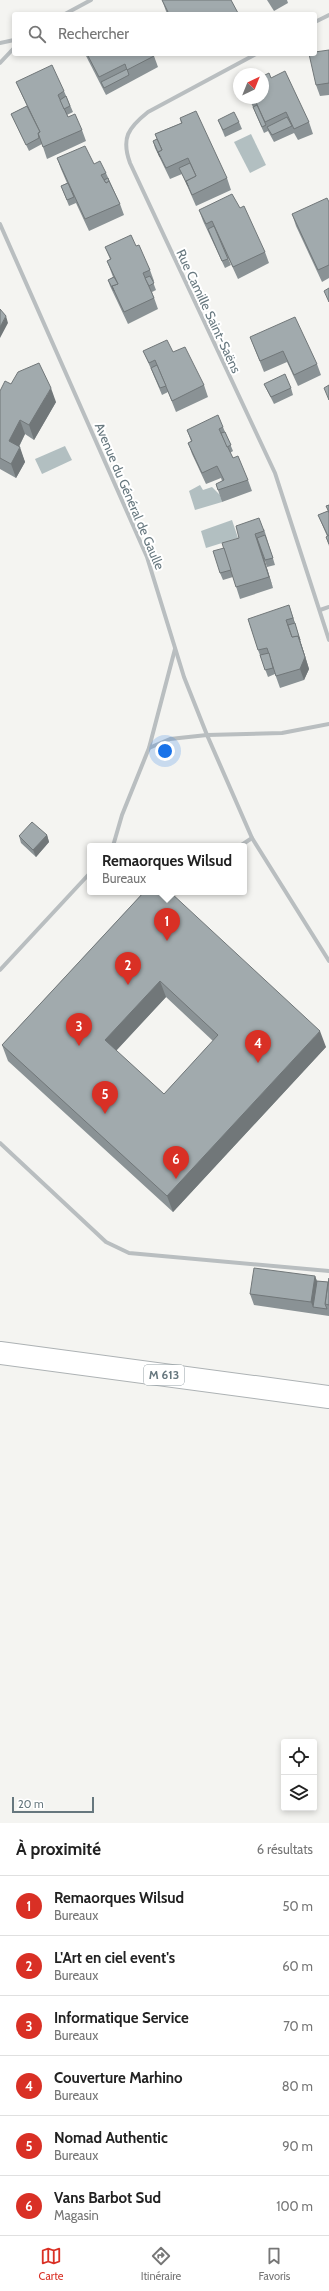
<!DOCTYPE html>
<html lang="fr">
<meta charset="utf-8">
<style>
body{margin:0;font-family:Cabin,sans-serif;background:#f2f2f2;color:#222}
.controls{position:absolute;right:12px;bottom:12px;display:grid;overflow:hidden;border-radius:4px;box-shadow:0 2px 6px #0003}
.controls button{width:36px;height:36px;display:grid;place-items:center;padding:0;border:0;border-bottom:1px solid #e0e0e0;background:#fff;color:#222;font:20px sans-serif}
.compass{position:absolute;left:233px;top:68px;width:36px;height:36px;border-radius:50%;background:#fff;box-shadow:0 2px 6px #0003;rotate:43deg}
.scale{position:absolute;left:12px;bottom:10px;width:82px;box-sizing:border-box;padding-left:4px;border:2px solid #66777e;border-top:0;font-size:11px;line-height:14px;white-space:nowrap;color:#66777e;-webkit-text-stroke:3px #fff;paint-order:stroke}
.you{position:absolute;left:165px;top:751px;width:14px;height:14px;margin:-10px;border:3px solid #fff;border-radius:50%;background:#1a73e8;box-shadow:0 0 0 6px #1a73e833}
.badge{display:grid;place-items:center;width:26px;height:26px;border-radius:50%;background:#d93025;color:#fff;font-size:13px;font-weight:700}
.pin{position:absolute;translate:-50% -33px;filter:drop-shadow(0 1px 2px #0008)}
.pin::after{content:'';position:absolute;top:21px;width:14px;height:12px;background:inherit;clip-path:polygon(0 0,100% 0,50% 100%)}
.popup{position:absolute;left:87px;top:843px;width:160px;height:52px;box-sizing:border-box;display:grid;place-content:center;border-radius:4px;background:#fff;filter:drop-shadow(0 1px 3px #0005);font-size:13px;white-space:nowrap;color:#767676}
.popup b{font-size:15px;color:#222}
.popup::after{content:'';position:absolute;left:50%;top:100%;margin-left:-8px;border:8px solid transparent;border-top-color:#fff}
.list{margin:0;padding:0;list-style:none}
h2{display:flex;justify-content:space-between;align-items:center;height:52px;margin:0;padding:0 16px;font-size:17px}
h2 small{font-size:13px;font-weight:400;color:#767676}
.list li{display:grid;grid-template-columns:26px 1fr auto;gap:12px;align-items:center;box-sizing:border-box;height:60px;padding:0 16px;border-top:1px solid #e0e0e0}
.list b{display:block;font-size:15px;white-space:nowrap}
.list p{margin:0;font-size:13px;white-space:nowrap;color:#767676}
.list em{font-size:13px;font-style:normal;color:#767676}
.icon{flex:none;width:22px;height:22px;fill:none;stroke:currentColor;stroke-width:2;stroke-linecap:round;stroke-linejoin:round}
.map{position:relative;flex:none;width:329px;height:1823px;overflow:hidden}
.search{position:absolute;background:#fff;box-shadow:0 2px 6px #0003;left:12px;right:12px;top:12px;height:44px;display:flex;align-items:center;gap:10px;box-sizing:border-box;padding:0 14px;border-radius:4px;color:#767676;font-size:15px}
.sheet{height:412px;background:#fff}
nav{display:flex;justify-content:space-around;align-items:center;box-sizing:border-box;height:56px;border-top:1px solid #e0e0e0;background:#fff;font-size:11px;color:#767676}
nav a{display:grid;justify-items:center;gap:2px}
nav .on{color:#d93025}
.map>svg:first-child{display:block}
.water{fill:#b2bfc1}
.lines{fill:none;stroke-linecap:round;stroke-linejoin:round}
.primary-casing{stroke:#adb2b4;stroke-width:24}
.street{stroke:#b9bec0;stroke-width:4}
.primary{stroke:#fff;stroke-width:22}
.wall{fill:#8a9295;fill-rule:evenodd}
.shaded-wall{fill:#717779}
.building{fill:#a1aaad;stroke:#717779;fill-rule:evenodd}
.labels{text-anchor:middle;stroke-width:4;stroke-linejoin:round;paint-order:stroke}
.shield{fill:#fff;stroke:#94a0a5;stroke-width:1}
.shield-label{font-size:12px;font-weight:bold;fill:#66777e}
.street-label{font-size:13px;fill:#66777e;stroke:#fff}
</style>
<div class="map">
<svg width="329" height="1823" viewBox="0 0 329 1823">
<rect width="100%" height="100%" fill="#f4f4f1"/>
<g class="water">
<polygon points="251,134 266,165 250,173 234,142"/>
<polygon points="65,446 72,460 42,474 35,459"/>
<polygon points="200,485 203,490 212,487 220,495 222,502 195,510 189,491"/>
<polygon points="232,520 238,538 206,548 201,531"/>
</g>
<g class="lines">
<g class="primary-casing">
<polyline id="primary" points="0,1353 329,1397"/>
</g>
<g class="street">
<polyline points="65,14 91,0"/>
<polyline points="315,22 329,15"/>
<polyline points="0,43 14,40"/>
<path d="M256 54 148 112C128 128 121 138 130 163L275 473 329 640"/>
<polyline points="0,63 14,48"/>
<polyline points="0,224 147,557 184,677 207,735 282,733 329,724"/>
<polyline points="320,610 329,607"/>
<polyline points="149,748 170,739 207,735 252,838 329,961"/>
<polyline points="113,846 122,815 149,748 175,649"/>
<polyline points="240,846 252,838"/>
<polyline points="0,970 90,873"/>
<polyline points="0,1143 106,1242 129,1253 329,1271"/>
</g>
<use href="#primary" class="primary"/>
</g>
<g class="wall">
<polygon points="162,0 231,0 238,14 167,14"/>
<polygon points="267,0 287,0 288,3 274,11"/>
<polygon points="329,50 329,95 320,96 316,85"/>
<polygon points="85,54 154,56 158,67 106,95"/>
<polygon points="271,78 309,122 313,134 298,140 294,133 274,142 268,131 264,133 249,98 263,98"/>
<polygon points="16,82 64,91 73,112 67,115 68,117 82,130 86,141 47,159 42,144 29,151 14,120 11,114 27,106 21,93"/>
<polygon points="180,118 227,178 231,190 196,206 182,174 170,179 155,148 153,141 157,139 155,134 181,123"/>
<polygon points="218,120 239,122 242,129 225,137"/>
<polygon points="57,158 94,164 106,173 120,204 124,215 89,231 76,203 69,206 61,186 67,183 61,169"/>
<polygon points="329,202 329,278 322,282 296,226 292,214"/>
<polygon points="240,208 265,252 269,263 238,279 226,253 231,265 225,268 203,221 199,210"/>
<polygon points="136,246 150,270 154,281 153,282 156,290 152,292 158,309 128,324 110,286 108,280 113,277 107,261 110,259 105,247"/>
<polygon points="250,337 317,364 321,375 298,386 287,362 264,372"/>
<polygon points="143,351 173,352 204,385 208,397 176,412 168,392 162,395 148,362"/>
<polygon points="11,384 56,402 34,440 25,434 19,447 25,462 16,478 0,469 0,391"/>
<polygon points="264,384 291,388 293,395 274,404"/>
<polygon points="223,427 233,451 230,453 233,458 248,480 252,491 222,502 216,484 222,481 221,478 206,484 192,454 188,443 191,441 187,430"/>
<polygon points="329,505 329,546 326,537 327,536 318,515 328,511 326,506"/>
<polygon points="264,529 275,565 267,567 261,549 273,588 240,599 233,577 223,580 220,573 224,548 239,538"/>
<polygon points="293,617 309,669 304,680 280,688 275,674 268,677 258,650 248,619"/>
<polygon points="47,835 49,842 36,857 21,843 19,836"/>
<path d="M144 892 326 1047 173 1212 8 1061 2 1045ZM166 997 213 1041 164 1094 116 1051Z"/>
<polygon points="315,1276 317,1281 328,1282 329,1278 329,1316 254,1305 250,1294"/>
</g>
<g class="shaded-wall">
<polygon points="6,316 8,323 0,338 0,327"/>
<polygon points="51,388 56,402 34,440 29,425"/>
<polygon points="20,420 25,434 14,456 9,441"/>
<polygon points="20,447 25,462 16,478 11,464"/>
<polygon points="255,534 260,545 273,588 269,577"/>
<polygon points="289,605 293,617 309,669 304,680 300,669 298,636"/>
<polygon points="47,835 49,842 36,857 33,850"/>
<polygon points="160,981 166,997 111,1056 105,1040"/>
<polygon points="320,1031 326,1047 173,1212 167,1196"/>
<polygon points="315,1276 319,1287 313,1307 311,1302"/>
</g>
<g class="building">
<polygon points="162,0 231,0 238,13 236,14 224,14 223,13 222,14 169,14"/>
<polygon points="329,50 329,83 316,85 309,54 315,54 315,52"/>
<polygon points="87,54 153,54 154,56 127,70 125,64 99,77"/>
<polygon points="52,65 64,91 58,95 68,117 75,114 82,130 43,147 38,133 40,132 16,82"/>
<polygon points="127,69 129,75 104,88 101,82"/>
<polygon points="285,71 309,122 294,129 286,112 265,122 255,100 251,102 249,98 263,98 263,76 269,73 271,78"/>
<polygon points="66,96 70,106 64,109 60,100"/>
<polygon points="257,105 266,125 262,127 253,107"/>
<polygon points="27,106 40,132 38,133 39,138 26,145 11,114"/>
<polygon points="196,111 227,178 192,195 186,181 196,176 188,158 166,168 158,152 162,150 155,134 182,123 180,118"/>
<polygon points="234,112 239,122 223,130 218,120"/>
<polygon points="287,117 292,126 272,135 267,127"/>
<polygon points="157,139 162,150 158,152 160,157 153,141"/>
<polygon points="85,146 94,164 100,161 106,173 101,175 106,183 109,181 120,204 85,219 57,158"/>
<polygon points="190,163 196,176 186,181 188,186 179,168"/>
<polygon points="108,178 109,181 106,183 104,180"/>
<polygon points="68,183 74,197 67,200 61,186"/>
<polygon points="232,194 240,208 244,206 265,252 233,267 212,221 206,224 199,210"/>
<polygon points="327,198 329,202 329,265 318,270 292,214"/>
<polygon points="214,226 228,259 222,261 208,229"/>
<polygon points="131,235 136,246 139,245 150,270 143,273 154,298 124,312 112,286 118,284 107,261 111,259 105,247"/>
<polygon points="150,276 154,283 149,286 145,278"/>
<polygon points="114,277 118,284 112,286 114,291 108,280"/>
<polygon points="329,288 329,302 324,291"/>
<polygon points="0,309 6,316 0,327"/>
<polygon points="295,317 317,364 294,375 283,351 260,361 250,337"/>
<polygon points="167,340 173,352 185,347 204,385 172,401 155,360 149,363 143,351"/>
<polygon points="39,363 51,388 29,425 20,420 9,441 20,447 11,464 0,458 0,391 5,381 11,384 18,372"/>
<polygon points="157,365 166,386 160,388 151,368"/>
<polygon points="285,374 291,388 271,397 264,384"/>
<polygon points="329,385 329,400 324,388"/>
<polygon points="218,415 223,427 219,429 233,458 238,456 248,480 218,490 216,484 224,480 217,466 202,473 188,443 192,441 187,430"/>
<polygon points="225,432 231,445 227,447 221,433"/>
<polygon points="329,505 329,512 326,506"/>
<polygon points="328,511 329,513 329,535 328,536 318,515"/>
<polygon points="259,518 264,531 255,534 269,577 236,587 222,543 239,538 236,526"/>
<polygon points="265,535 273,558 265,560 257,538"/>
<polygon points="329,535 329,544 326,537"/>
<polygon points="224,548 231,570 220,573 213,551"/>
<polygon points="289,605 293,618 286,620 292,637 298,636 305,657 300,669 276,676 267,648 258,650 248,619"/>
<polygon points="295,623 300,640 298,636 292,637 288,625"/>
<polygon points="269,653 273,668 265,670 260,655"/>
<polygon points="32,822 47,835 33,850 19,836"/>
<path d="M144 892H170L320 1031 167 1196 2 1045ZM160 981 218 1035 164 1094 105 1040Z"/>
<polygon points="254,1268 315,1276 311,1302 250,1294"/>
<polygon points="329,1278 329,1305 325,1304"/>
<polygon points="317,1281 328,1282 325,1304 327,1309 313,1307"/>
</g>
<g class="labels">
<rect class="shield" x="144" y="1365" width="40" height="20" rx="3"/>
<g class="shield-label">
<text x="164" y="1379">M 613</text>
</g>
<g class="street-label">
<text transform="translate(209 311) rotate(65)" y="5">Rue Camille Saint-Saëns</text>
<text transform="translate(130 496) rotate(67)" y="5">Avenue du Général de Gaulle</text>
</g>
</g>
</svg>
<div class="controls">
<button><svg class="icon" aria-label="locate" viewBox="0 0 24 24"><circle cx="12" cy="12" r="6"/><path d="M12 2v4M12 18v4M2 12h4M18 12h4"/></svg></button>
<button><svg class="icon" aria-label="layers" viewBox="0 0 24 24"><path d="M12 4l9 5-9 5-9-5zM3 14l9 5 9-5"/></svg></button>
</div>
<svg class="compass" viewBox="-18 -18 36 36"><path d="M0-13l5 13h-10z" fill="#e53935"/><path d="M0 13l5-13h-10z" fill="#767676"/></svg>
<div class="scale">20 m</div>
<div class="you"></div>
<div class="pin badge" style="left:167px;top:941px">1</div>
<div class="popup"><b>Remaorques Wilsud</b>Bureaux</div>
<div class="pin badge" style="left:128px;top:985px">2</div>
<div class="pin badge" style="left:79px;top:1046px">3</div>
<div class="pin badge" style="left:258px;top:1063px">4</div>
<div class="pin badge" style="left:105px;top:1114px">5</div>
<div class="pin badge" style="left:176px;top:1179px">6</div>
<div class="search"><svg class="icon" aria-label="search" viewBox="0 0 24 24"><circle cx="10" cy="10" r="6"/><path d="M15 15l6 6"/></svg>Rechercher</div>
</div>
<section class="sheet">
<h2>À proximité<small>6 résultats</small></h2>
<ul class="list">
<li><span class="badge">1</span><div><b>Remaorques Wilsud</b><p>Bureaux</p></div><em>50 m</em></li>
<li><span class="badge">2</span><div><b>L'Art en ciel event's</b><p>Bureaux</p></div><em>60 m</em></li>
<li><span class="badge">3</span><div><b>Informatique Service</b><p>Bureaux</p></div><em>70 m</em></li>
<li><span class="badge">4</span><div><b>Couverture Marhino</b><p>Bureaux</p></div><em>80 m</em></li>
<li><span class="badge">5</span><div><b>Nomad Authentic</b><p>Bureaux</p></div><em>90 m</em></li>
<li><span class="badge">6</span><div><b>Vans Barbot Sud</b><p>Magasin</p></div><em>100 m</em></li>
</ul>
</section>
<nav>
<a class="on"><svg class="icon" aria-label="map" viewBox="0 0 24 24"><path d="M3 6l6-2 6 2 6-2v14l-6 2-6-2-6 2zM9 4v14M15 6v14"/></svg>Carte</a>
<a><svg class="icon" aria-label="directions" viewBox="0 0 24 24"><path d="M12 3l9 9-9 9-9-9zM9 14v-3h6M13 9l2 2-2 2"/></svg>Itinéraire</a>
<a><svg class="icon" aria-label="saved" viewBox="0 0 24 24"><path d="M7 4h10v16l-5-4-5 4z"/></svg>Favoris</a>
</nav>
